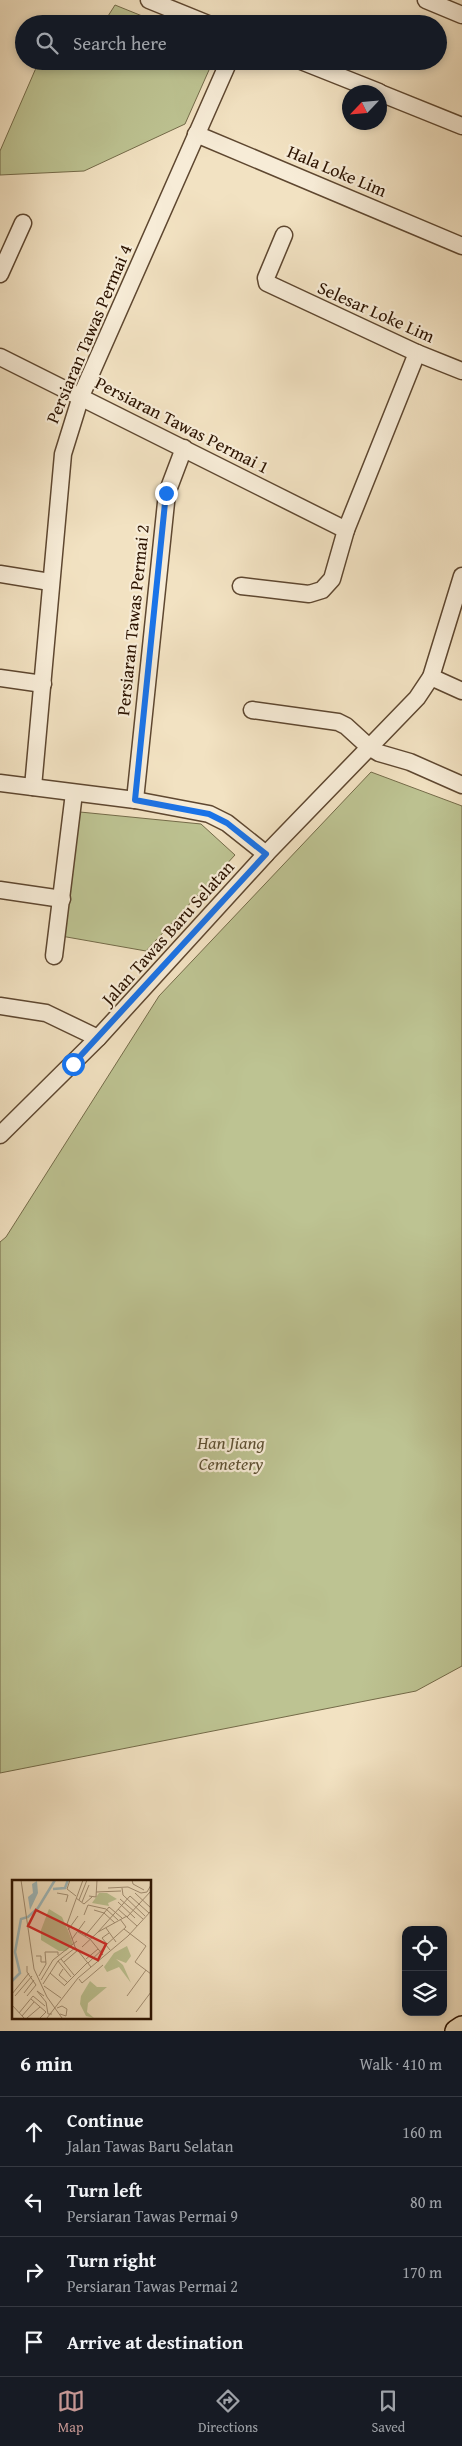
<!DOCTYPE html>
<meta charset="utf-8">
<style>
body{margin:0;font-family:"Gentium Book Plus",serif;background:#20242c;color:#f1f3f6}
.controls{position:absolute;right:15px;bottom:15px;display:grid;overflow:hidden;border-radius:10px;box-shadow:0 2px 8px #0003}
.controls button{width:45px;height:45px;display:grid;place-items:center;padding:0;border:0;border-bottom:1px solid #363941;background:#171b24;color:#f1f3f6;font:25px sans-serif}
.compass{position:absolute;left:342px;top:85px;width:45px;height:45px;border-radius:50%;background:#171b24;box-shadow:0 2px 8px #0003;rotate:244deg}
.stop{position:absolute;width:15px;height:15px;margin:-11px;border:4px solid #1a73e8;border-radius:50%;background:#fff}
.stop.end{background:#1a73e8;border-color:#fff;box-shadow:0 1px 5px #0008}
.list{margin:0;padding:0;list-style:none}
h2{display:flex;justify-content:space-between;align-items:center;height:65px;margin:0;padding:0 20px;font-size:21px}
h2 small{font-size:16px;font-weight:400;color:#9ea1a6}
.list li{display:grid;grid-template-columns:32px 1fr auto;gap:15px;align-items:center;box-sizing:border-box;height:70px;padding:0 20px;border-top:1px solid #363941}
.list b{display:block;font-size:19px;white-space:nowrap}
.list p{margin:0;font-size:16px;white-space:nowrap;color:#9ea1a6}
.list em{font-size:16px;font-style:normal;color:#9ea1a6}
.icon{flex:none;width:28px;height:28px;fill:none;stroke:currentColor;stroke-width:2;stroke-linecap:round;stroke-linejoin:round}
.map{position:relative;flex:none;width:462px;height:2031px;overflow:hidden}
.search{position:absolute;background:#171b24;box-shadow:0 2px 8px #0003;left:15px;right:15px;top:15px;height:55px;display:flex;align-items:center;gap:12px;box-sizing:border-box;padding:0 18px;border-radius:28px;color:#9ea1a6;font-size:19px}
.sheet{height:345px;background:#171b24}
nav{display:flex;justify-content:space-around;align-items:center;box-sizing:border-box;height:70px;border-top:1px solid #363941;background:#171b24;font-size:14px;color:#9ea1a6}
nav a{display:grid;justify-items:center;gap:2px}
nav .on{color:#c59692}
.map>svg:first-child{display:block}
.green{fill:#bdc392;stroke:#746b49}
.lines{fill:none;stroke-linecap:round;stroke-linejoin:round}
.minor-casing{stroke:#5e4730;stroke-width:19}
.major-casing{stroke:#2c1300;stroke-width:24}
.minor{stroke:#f7ecd7;stroke-width:16}
.major{stroke:#f2e2c2;stroke-width:21}
.route{stroke:#1a73e8;stroke-width:6}
.labels{text-anchor:middle;stroke-width:4.5;stroke-linejoin:round;paint-order:stroke}
.street-label{font-size:18px;fill:#2c1300;stroke:#f7ecd7}
.park-label{font-size:18px;font-style:italic;fill:#5f5133;stroke:#f7ecd7}
.inset-river{fill:none;stroke:#a0bbbe;stroke-width:2.5}
.inset-road{fill:none;stroke:#a38f74;stroke-width:1}
.view{fill:#d62828;fill-opacity:0.15;stroke:#d62828;stroke-width:2.5}
.inset-edge{fill:none;stroke:#2c1300;stroke-width:2.5}
</style>
<div class="map">
<svg width="462" height="2031" viewBox="0 0 462 2031">
<rect width="100%" height="100%" fill="#f2e2c2"/>
<filter id="stains"><feTurbulence type="fractalNoise" baseFrequency=".004" numOctaves="4"/><feColorMatrix values="0 0 0 0 .2 0 0 0 0 .09 0 0 0 0 .02 0 0 0 .5 -.17"/></filter>
<radialGradient id="worn" r=".72"><stop offset=".6" stop-color="#630" stop-opacity="0"/><stop offset="1" stop-color="#630" stop-opacity=".3"/></radialGradient>
<g class="green">
<polygon points="115,5 162,24 103,24"/>
<polygon points="39,61 78,63 79,61 213,61 185,124 84,171 0,175 0,151"/>
<polygon points="371,772 462,806 462,1666 416,1691 0,1773 0,1242 6,1237 159,996"/>
<polygon points="80,812 201,824 235,855 146,951 61,936"/>
</g>
<g class="lines">
<g class="minor-casing">
<g id="minor">
<polyline points="149,0 208,24"/>
<polyline points="426,0 462,15"/>
<polyline points="301,61 379,92"/>
<polyline points="380,93 462,126"/>
<polyline points="196,134 462,246"/>
<polyline points="284,235 266,278 267,283 417,353 462,371"/>
<polyline points="0,274 23,223"/>
<polyline points="0,357 346,530"/>
<polyline points="0,574 50,582"/>
<polyline points="241,586 309,594 322,590 332,579 346,530 417,353"/>
<polyline points="431,677 462,691"/>
<polyline points="0,678 43,684"/>
<polyline points="252,710 338,722 346,726 369,747 379,753 410,762 462,785"/>
<polyline points="0,783 135,800 209,814 227,823 266,854"/>
<polyline points="33,787 63,454 81,396 229,61"/>
<polyline points="135,800 167,493 184,448"/>
<polyline points="0,890 62,899"/>
<polyline points="54,956 74,793"/>
<polyline points="0,1006 46,1013 98,1038"/>
<polyline points="0,1135 98,1038 266,854 417,698 431,677 462,576"/>
</g>
</g>
<g class="major-casing">
<polyline id="major" points="456,2031 462,2027"/>
</g>
<use href="#minor" class="minor"/>
<use href="#major" class="major"/>
</g>
<g class="lines">
<polyline class="route" points="73,1064 266,854 227,823 209,814 135,800 166,493"/>
</g>
<g class="labels">
<g class="street-label">
<text transform="translate(337 171) rotate(23)" y="6">Hala Loke Lim</text>
<text transform="translate(376 312) rotate(24)" y="6">Selesar Loke Lim</text>
<text transform="translate(89 334) rotate(-67)" y="6">Persiaran Tawas Permai 4</text>
<text transform="translate(182 425) rotate(27)" y="6">Persiaran Tawas Permai 1</text>
<text transform="translate(133 620) rotate(-84)" y="6">Persiaran Tawas Permai 2</text>
<text transform="translate(168 933) rotate(-48)" y="6">Jalan Tawas Baru Selatan</text>
</g>
<g class="park-label">
<text x="231" y="1449">Han Jiang<tspan x="231" dy="21">Cemetery</tspan></text>
</g>
</g>
<g transform="translate(12 1880)">
<rect width="139" height="139" fill="#f2e2c2"/>
<path d="M87 13H95L105 19 96 23 97 26 80 23ZM37 29 50 37 57 53 61 64 54 71H47L29 60V50ZM115 66 119 76 114 83 104 79 111 85 119 103 107 87 95 92 92 87 102 73ZM78 101 85 107H95L76 123 75 132 82 138 74 136 68 124 69 116Z" fill="#bdc392"/>
<path d="M25 1 26 13 18 30 16 17 21 13 20 4Z" fill="#a0bbbe"/>
<path class="inset-river" d="M41 9 53 8 56 0M0 101 8 93 3 72 9 39 16 37 26 28 43 0"/>
<path class="inset-road" d="M9 0 22 89 35 117 50 138M58 0 55 9 64 16M71 0 55 44 63 67 79 87M120 0 121 4 132 10M116 7 129 13 135 12 139 5M96 8 116 7M110 8 111 15 133 36M84 12 109 11M45 13 56 15 54 22M123 13 139 28M77 16 84 17 85 0M64 18 72 24 80 17M108 19 131 39M67 20 75 0M70 22 77 5M106 22 123 38M106 29 125 46M82 30 92 33 103 43M72 35 76 25 94 29 106 40M115 37 139 11M94 48 104 62M112 49 134 66 123 82 139 94M56 50 66 36M66 52 78 59 91 75M86 52 118 16 137 33M73 56 97 27 110 38M60 59 73 41M95 64 90 58 97 53M70 67 86 52 115 36M98 70 94 65 114 47 108 39M24 76H29V82H34M49 79 62 95M74 79 86 69M46 81 59 97M52 82 66 70M76 83 94 66M51 89 47 95 55 102M38 93 53 106M27 96 34 84 33 72H46V75M67 99 70 103 91 85M29 100 41 80 65 61M31 104 46 81 63 68M53 105 76 82M32 106 49 118M12 113 22 100M0 114 17 93M3 116 20 96M15 116 24 105 15 92V86M32 116 25 111 34 122 36 134H40M115 116 134 90M19 119 34 132 28 138M0 125 12 138M45 128 50 126 55 129 54 136 48 134M124 132 139 112M7 133 21 116 33 126M10 136 22 122M15 138 28 127M35 138 66 98 116 56 139 31"/>
<path class="view" d="M24 30 94 64 86 80 16 46Z"/>
<rect width="139" height="139" class="inset-edge"/>
</g>
<rect width="100%" height="100%" filter="url(#stains)"/>
<rect width="100%" height="100%" fill="url(#worn)"/>
</svg>
<div class="controls">
<button><svg class="icon" aria-label="locate" viewBox="0 0 24 24"><circle cx="12" cy="12" r="6"/><path d="M12 2v4M12 18v4M2 12h4M18 12h4"/></svg></button>
<button><svg class="icon" aria-label="layers" viewBox="0 0 24 24"><path d="M12 4l9 5-9 5-9-5zM3 14l9 5 9-5"/></svg></button>
</div>
<svg class="compass" viewBox="-18 -18 36 36"><path d="M0-13l5 13h-10z" fill="#e53935"/><path d="M0 13l5-13h-10z" fill="#9ea1a6"/></svg>
<div class="stop" style="left:73px;top:1064px"></div>
<div class="stop end" style="left:166px;top:493px"></div>
<div class="search"><svg class="icon" aria-label="search" viewBox="0 0 24 24"><circle cx="10" cy="10" r="6"/><path d="M15 15l6 6"/></svg>Search here</div>
</div>
<section class="sheet">
<h2>6 min<small>Walk · 410 m</small></h2>
<ul class="list">
<li><svg class="icon" aria-label="ahead" viewBox="0 0 24 24"><path d="M12 20V5M6 11l6-6 6 6"/></svg><div><b>Continue</b><p>Jalan Tawas Baru Selatan</p></div><em>160 m</em></li>
<li><svg class="icon" aria-label="left" viewBox="0 0 24 24"><path d="M17 20v-9H6M10 6l-5 5 5 5"/></svg><div><b>Turn left</b><p>Persiaran Tawas Permai 9</p></div><em>80 m</em></li>
<li><svg class="icon" aria-label="right" viewBox="0 0 24 24"><path d="M7 20v-9h11M14 6l5 5-5 5"/></svg><div><b>Turn right</b><p>Persiaran Tawas Permai 2</p></div><em>170 m</em></li>
<li><svg class="icon" aria-label="arrive" viewBox="0 0 24 24"><path d="M6 21V4h12l-3 4 3 4H6"/></svg><div><b>Arrive at destination</b></div></li>
</ul>
</section>
<nav>
<a class="on"><svg class="icon" aria-label="map" viewBox="0 0 24 24"><path d="M3 6l6-2 6 2 6-2v14l-6 2-6-2-6 2zM9 4v14M15 6v14"/></svg>Map</a>
<a><svg class="icon" aria-label="directions" viewBox="0 0 24 24"><path d="M12 3l9 9-9 9-9-9zM9 14v-3h6M13 9l2 2-2 2"/></svg>Directions</a>
<a><svg class="icon" aria-label="saved" viewBox="0 0 24 24"><path d="M7 4h10v16l-5-4-5 4z"/></svg>Saved</a>
</nav>
